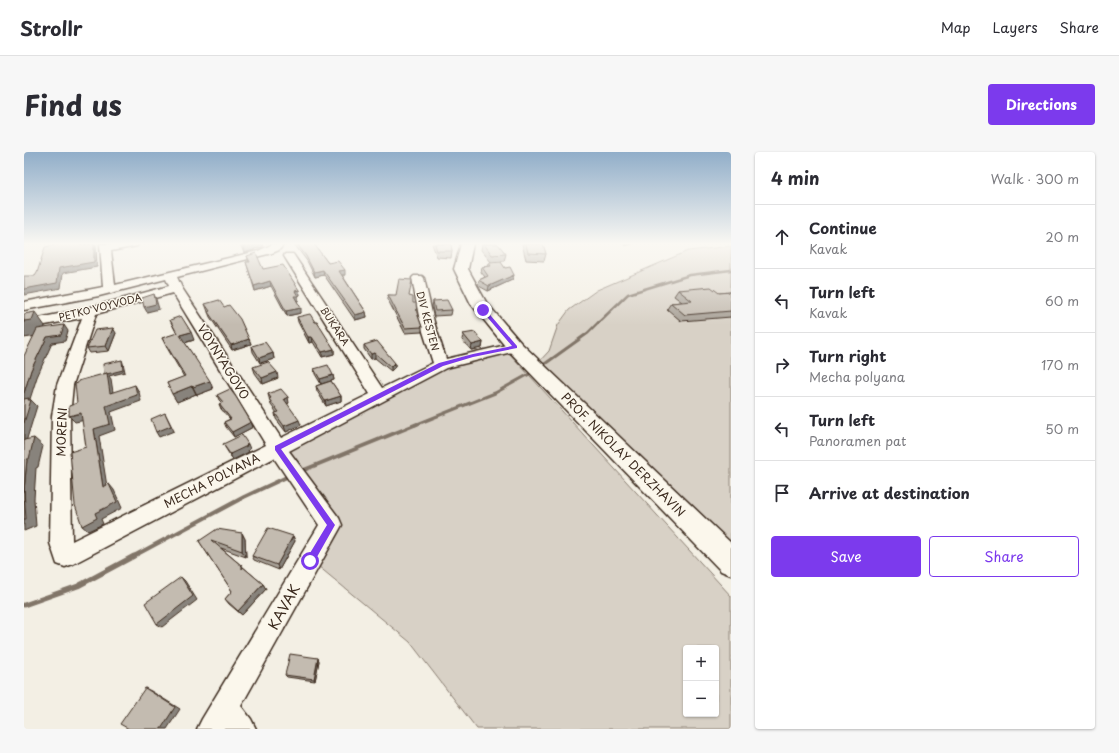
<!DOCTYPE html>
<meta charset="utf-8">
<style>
body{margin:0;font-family:"Playpen Sans",sans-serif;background:#f7f7f7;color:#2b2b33}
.controls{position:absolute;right:12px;bottom:12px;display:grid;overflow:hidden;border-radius:4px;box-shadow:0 1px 3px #0004}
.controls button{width:36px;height:36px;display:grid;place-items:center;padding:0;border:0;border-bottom:1px solid #e1e1e2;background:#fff;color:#2b2b33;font:20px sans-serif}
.stop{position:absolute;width:12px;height:12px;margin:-9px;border:3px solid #7c3aed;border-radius:50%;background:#fff}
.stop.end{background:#7c3aed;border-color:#fff;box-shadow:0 1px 4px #0008}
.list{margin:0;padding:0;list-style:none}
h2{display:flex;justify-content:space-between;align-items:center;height:52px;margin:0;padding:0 16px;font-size:17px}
h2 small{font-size:13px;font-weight:400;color:#7c7c81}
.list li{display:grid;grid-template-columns:26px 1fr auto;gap:12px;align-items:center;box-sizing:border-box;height:64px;padding:0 16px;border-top:1px solid #e1e1e2}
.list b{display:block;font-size:15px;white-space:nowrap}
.list p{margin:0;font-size:13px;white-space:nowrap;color:#7c7c81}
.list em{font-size:13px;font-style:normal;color:#7c7c81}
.actions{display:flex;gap:8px;padding:12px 16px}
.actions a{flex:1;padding:9px 0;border:1px solid #7c3aed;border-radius:4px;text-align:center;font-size:14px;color:#7c3aed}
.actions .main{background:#7c3aed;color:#fff}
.icon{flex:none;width:22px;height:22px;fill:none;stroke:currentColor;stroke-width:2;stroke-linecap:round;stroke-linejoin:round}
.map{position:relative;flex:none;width:707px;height:577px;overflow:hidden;border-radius:4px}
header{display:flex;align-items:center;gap:24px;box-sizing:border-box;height:56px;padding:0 20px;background:#fff;border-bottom:1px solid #e1e1e2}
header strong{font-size:19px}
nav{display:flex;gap:22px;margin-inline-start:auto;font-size:14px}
.intro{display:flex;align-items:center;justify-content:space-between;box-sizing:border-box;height:96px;padding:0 24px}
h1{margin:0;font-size:28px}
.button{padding:10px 18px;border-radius:4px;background:#7c3aed;color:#fff;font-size:14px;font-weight:700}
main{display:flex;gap:24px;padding:0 24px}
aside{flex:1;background:#fff;border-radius:4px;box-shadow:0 1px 3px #0004}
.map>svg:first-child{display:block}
.green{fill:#d8d1c6;stroke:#8a7e72;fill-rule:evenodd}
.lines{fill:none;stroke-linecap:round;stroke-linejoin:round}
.stream-far3{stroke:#817468;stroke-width:2.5}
.stream-far2{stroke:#817468;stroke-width:3}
.stream-far1{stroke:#817468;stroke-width:4}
.stream{stroke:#817468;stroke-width:5}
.minor-casing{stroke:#3b2a1e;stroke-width:3}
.major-casing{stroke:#3b2a1e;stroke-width:3}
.minor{fill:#fbf7ec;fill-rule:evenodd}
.major{fill:#fbf7ec;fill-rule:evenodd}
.wall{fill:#a8a197;stroke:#3b2a1e}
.shaded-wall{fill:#88837b;stroke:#3b2a1e}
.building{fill:#c3bbb0;stroke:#3b2a1e}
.route{fill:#7c3aed}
.labels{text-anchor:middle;stroke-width:3;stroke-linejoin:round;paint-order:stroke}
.far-street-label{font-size:10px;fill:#3b2a1e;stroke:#fbf7ec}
.street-label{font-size:12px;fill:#3b2a1e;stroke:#fbf7ec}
.near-street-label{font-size:14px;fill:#3b2a1e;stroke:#fbf7ec}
</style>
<header>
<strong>Strollr</strong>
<nav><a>Map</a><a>Layers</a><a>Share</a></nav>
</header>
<div class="intro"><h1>Find us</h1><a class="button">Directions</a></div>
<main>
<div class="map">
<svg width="707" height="577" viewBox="0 0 707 577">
<rect width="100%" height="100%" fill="#f3efe4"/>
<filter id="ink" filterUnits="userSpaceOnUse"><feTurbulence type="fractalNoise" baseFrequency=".025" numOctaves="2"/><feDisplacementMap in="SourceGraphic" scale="8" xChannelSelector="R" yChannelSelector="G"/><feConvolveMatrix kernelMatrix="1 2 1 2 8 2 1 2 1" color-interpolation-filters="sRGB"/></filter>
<g filter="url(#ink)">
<g class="green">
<polygon points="707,94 707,410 512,213 525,199 534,173 545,158 573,138 664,99"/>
<path d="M485 201 707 444V577H453L386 490 288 409 311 369 264 298 421 216ZM662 496H692V562H662Z"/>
</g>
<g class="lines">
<polyline class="stream-far3" points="574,171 604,142 666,123 707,118"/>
<g class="stream-far2">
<polyline points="518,214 564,181 575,170"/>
<polyline points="391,273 471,241 509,220"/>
</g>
<g class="stream-far1">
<polyline points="275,320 393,272"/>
<polyline points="108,405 220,345 267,323"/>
</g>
<polyline class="stream" points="0,453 54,434 110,404"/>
<g class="minor-casing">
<path id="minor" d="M76 92H114L113 94 87 99 91 133 234 99 249 92H260L255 98 248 101 153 125 158 136 257 286 346 242 260 104 261 102H269L358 236 409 211 396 170 388 126 390 124H398L400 126 410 170 422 207 491 191 496 192 498 195 496 198 422 216 265 299 315 366 318 373 217 554 227 567 232 577H173L178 567 295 373 250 306 49 412 41 415 33 412 26 391 28 264 33 233 58 166 0 177V169L64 156 145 134 142 127 75 144 0 158V150L79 135ZM149 141 242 293 48 389 46 264 49 233 72 162Z"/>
</g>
<g class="major-casing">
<polygon id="major" points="437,92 449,92 444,117 462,150 497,191 707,391 707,423 697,419 485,199 447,152 430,117"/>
</g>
<use href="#minor" class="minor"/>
<use href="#major" class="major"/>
</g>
<g class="wall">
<polygon points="216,92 238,92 239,95 230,97 230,98 220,101"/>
<polygon points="270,92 290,92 304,111 321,123 318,123 342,160 343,165 331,168 300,123 291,125 283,109"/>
<polygon points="408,92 427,92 428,99 427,106 413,105"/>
<polygon points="458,92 474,92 482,102 480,109 467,110 457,98"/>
<polygon points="498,92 519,92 522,102 520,109 502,108"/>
<polygon points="223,104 239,117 275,138 276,143 274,144 274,149 273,149 277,161 263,164 247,134 231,139 222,110 225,110"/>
<polygon points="465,111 481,116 490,123 488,128 464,139 455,134 454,133 455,128 461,125 457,120 458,115 464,114"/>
<polygon points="654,138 695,141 707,140 707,165 657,169 643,157 647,151 658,150 650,144"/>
<polygon points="364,143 386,145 393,161 398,175 398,180 381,181 364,148"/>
<polygon points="409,149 428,158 427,163 410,164 408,155"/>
<polygon points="181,152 225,187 227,192 208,198 186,165 184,160 183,157"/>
<polygon points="273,165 291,170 310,197 310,202 298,205 289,190 285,191 274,170"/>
<polygon points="146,168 170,188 161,191 189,237 173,243 172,242 153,250 143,231 160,225 142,194 138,186 153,182"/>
<polygon points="92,181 85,199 66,201 63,196"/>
<polygon points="439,182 459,190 458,196 447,198 438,188"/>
<polygon points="340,193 371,211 371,215 367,219 351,206 347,207 340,197"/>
<polygon points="228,194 249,201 250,207 236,211 229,200"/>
<polygon points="229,215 254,226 239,232 231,221"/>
<polygon points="290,217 309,223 310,228 307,229 317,244 317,249 302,254 293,239 292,234 297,232 291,222"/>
<polygon points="244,242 265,251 263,252 277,273 262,280 252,267 251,261 253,261 247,253"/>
<polygon points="193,243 229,275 210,285 202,275 200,270 206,267 197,257 195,252 198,251 195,248"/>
<polygon points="199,292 226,297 224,298 225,300 209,308 202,297"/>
<polygon points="218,381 221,387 222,405 197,396 239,432 242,437 218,463 205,452 201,447 208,439 175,389"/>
<polygon points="269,384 271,389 255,418 230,408 228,404"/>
<polygon points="294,506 295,509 291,529 263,525 261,523"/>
</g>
<g class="shaded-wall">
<polygon points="70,92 72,92 73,115 39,121 37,136 0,143 0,137"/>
<polygon points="224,92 238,92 239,95 230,97 230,98 220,101 219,94"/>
<polygon points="601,92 609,92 600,94"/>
<polygon points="299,118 300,123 291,125 290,120"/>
<polygon points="321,118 321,123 316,123 315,119"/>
<polygon points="490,123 488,128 464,139 465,134"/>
<polygon points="246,129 247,134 231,139 230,134"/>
<polygon points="275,138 276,143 274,144 274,149 271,149 270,144 271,139"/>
<polygon points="130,142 132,147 135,157 123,160 120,155"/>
<polygon points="277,156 277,161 263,164 262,159"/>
<polygon points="11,160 21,174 19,183 0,186 0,169"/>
<polygon points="342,160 343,165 331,168 331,163"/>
<polygon points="40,173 44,179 41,189 28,191 13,225 6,247 13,254 1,293 0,293 0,241 7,218 23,185"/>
<polygon points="89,176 92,181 85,199 82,194"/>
<polygon points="167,180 170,188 159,191 156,183"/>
<polygon points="284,185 288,185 289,190 285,191"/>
<polygon points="225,187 227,192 208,198 207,193"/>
<polygon points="459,190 458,196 447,198 448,193"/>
<polygon points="310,197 310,202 298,205 298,200"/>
<polygon points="249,201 250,207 236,211 235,206"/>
<polygon points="351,201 351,206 347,207 347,202"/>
<polygon points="98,208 99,211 101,220 85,224 87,227 90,247 86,241 80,223"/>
<polygon points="371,211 371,215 367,219 367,215"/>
<polygon points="253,220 254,226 239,232 238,226"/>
<polygon points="309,223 310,228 297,232 296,227"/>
<polygon points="186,229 189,237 173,243 169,235"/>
<polygon points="111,233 115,240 117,249 87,260 91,278 75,284 84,341 79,335 70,277 82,254"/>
<polygon points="168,234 172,242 153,250 148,242"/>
<polygon points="317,244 317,249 302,254 301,249"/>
<polygon points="264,245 265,251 261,252 260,247"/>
<polygon points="57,261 62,268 51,270 45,264"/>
<polygon points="141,261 150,279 135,285 132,280"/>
<polygon points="275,268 277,273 262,280 260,274"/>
<polygon points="227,270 229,275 210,285 208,280"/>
<polygon points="10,286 19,294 14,315 12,316 10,347 12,374 0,379 0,339 3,307"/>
<polygon points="224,292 226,297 224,298 225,300 209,308 206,302"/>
<polygon points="85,332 90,338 98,356 77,367 79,372 64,379 58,374"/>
<polygon points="218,381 221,387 222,405 218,399"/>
<polygon points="269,384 271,389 255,418 253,413"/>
<polygon points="157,425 161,429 173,448 138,475 133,472"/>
<polygon points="239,432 242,437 218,463 214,459"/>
<polygon points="294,506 295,509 291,529 290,527"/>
<polygon points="121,536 127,539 156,557 143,577 137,577"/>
</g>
<g class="building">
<polygon points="35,92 70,92 70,110 35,116 33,131 0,137 0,124 11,124 13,121 21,95"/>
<polygon points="273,92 290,92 304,111 314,109 321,118 315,119 342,160 331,163 299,118 290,120 282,104"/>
<polygon points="411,92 427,92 428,99 413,99"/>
<polygon points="460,92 474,92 482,102 468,103"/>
<polygon points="502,92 519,92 522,102 504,101"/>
<polygon points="232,101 239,117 259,113 275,138 271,139 274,144 270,144 277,156 262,159 246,129 230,134 222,110 226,110 223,104"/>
<polygon points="477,110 481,116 486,115 490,123 465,134 456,129 455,128 464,124 458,115 467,114 465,111"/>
<polygon points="375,127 388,128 385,144 389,145 389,151 392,151 393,161 398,175 381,176 364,143 372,143"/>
<polygon points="687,135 695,141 707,140 707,159 661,163 647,151 668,149 654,138"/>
<polygon points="130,142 132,152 120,155 118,146"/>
<polygon points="195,148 200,155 205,153 216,167 225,187 207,193 184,160 186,159 181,152"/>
<polygon points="423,148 428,158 411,159 409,149"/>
<polygon points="11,160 8,168 0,169 0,162"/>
<polygon points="286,162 291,170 293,170 310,197 298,200 288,185 284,185 273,165"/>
<polygon points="157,164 167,180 156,183 186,229 169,235 168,234 148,242 143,231 161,224 138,186 153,181 146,168"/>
<polygon points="40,173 37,183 23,185 7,218 0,241 0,204 13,177"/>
<polygon points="89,176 82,194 63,196 71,178"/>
<polygon points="451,180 459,190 448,193 439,182"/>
<polygon points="353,189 371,211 367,215 351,201 347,202 340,193"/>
<polygon points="241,190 249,201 235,206 228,194"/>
<polygon points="98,208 99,218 83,222 83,221 80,222 79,212"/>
<polygon points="244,210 253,220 238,226 229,215"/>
<polygon points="304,213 309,223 296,227 290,217"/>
<polygon points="83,221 86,241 111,233 113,243 82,254 86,272 70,277 79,335 85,332 93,350 71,361 73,366 58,374 51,353 46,300 62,295 57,261 45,264 45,254 53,251 51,232 54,231 54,229"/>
<polygon points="307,229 317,244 301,249 292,234"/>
<polygon points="206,237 212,245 227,270 208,280 200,270 207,267 195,252 199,250 193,243"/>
<polygon points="257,237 264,245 260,247 275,268 260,274 251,261 255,260 245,247 247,246 244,242"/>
<polygon points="5,246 4,248 7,248 0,271 0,247"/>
<polygon points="141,261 147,274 132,280 127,267"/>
<polygon points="218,283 224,292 222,293 223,294 206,302 199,292"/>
<polygon points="10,286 5,307 3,307 0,339 2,367 0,367 0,288"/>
<polygon points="244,376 269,384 253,413 228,404"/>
<polygon points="193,377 218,381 218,399 187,388 218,414 218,417 219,415 239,432 214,459 201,447 208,439 175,389"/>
<polygon points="157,425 169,444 133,472 121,451"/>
<polygon points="266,502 294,506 290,527 261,523"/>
<polygon points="121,536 151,555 137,577 105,577 96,572"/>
</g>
</g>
<linearGradient id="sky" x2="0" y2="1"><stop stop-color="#91aec9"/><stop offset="0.53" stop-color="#faf8f3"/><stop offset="1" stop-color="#faf8f3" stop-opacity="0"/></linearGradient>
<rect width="707" height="173" fill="url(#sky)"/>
<polygon class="route" points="458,157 461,157 493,194 493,196 449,205 419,214 257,297 311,373 289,412 283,412 282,409 283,406 303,373 251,298 251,294 415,211 449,202 488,194 458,159"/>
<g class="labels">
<g class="far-street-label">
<text transform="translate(76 155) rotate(-14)" y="4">PETKO VOYVODA</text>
<text transform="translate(404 169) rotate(75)" y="4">DIV KESTEN</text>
<text transform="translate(311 174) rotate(57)" y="4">BUKARA</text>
</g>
<g class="street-label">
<text transform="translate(199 210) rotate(58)" y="4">VOYNYAGOVO</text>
<text transform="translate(38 280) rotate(-88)" y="4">MORENI</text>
<text transform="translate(599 303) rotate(45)" y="4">PROF. NIKOLAY DERZHAVIN</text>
<text transform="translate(188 329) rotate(-27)" y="4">MECHA POLYANA</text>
</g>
<g class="near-street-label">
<text transform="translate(260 455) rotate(-61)" y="5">KAVAK</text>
</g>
</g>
</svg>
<div class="controls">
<button>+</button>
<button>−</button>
</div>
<div class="stop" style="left:286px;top:409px"></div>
<div class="stop end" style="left:459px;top:158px"></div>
</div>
<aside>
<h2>4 min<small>Walk · 300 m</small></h2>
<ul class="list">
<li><svg class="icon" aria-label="ahead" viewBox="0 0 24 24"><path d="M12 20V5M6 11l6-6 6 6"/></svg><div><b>Continue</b><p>Kavak</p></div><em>20 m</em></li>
<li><svg class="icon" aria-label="left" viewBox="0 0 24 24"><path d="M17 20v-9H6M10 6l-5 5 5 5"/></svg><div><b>Turn left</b><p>Kavak</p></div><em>60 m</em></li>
<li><svg class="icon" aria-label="right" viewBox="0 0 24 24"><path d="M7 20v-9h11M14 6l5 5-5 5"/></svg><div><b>Turn right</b><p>Mecha polyana</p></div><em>170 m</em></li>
<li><svg class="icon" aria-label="left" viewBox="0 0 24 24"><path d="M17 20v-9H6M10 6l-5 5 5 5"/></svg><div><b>Turn left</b><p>Panoramen pat</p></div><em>50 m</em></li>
<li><svg class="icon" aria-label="arrive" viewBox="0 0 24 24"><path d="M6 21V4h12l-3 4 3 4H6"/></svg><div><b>Arrive at destination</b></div></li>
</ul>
<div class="actions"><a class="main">Save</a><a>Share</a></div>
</aside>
</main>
